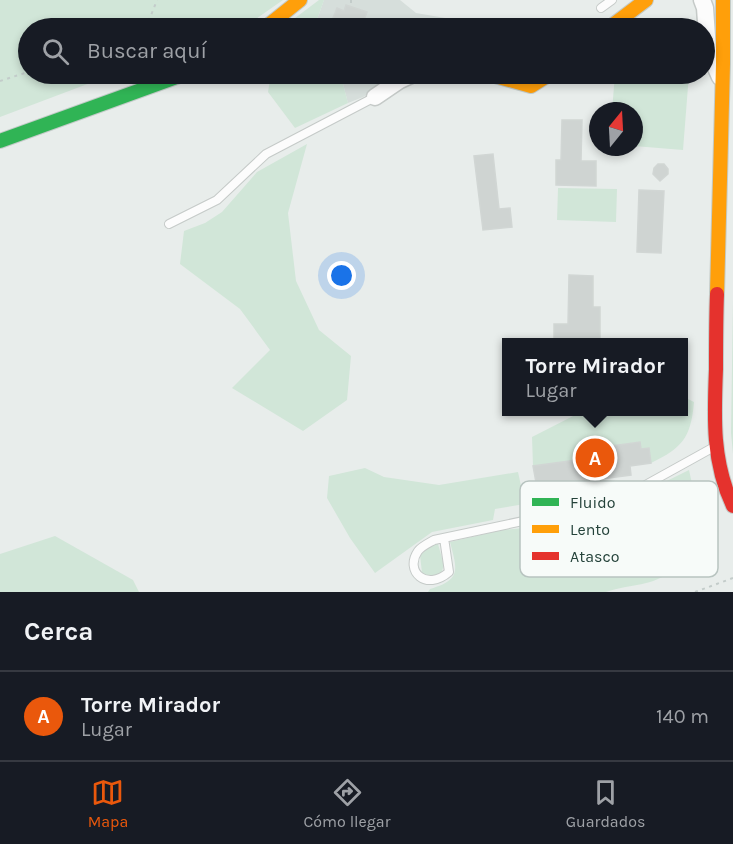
<!DOCTYPE html>
<html lang="es">
<meta charset="utf-8">
<style>
body{margin:0;font-family:Karla,sans-serif;background:#20242c;color:#f1f3f6}
.compass{position:absolute;left:589px;top:102px;width:54px;height:54px;border-radius:50%;background:#171b24;box-shadow:0 3px 9px #0003;rotate:18deg}
.you{position:absolute;left:342px;top:276px;width:21px;height:21px;margin:-15px;border:4px solid #fff;border-radius:50%;background:#1a73e8;box-shadow:0 0 0 9px #1a73e833}
.badge{display:grid;place-items:center;width:39px;height:39px;border-radius:50%;background:#ea580c;color:#fff;font-size:20px;font-weight:700}
.pin{position:absolute;translate:-50% -50%;border:3px solid #fff;box-shadow:0 2px 6px #0006}
.popup{position:absolute;left:502px;top:338px;width:186px;height:78px;box-sizing:border-box;display:grid;place-content:center;border-radius:0px;background:#171b24;filter:drop-shadow(0 2px 4px #0005);font-size:20px;white-space:nowrap;color:#9ea1a6}
.popup b{font-size:22px;color:#f1f3f6}
.popup::after{content:'';position:absolute;left:50%;top:100%;margin-left:-12px;border:12px solid transparent;border-top-color:#171b24}
.list{margin:0;padding:0;list-style:none}
h2{display:flex;justify-content:space-between;align-items:center;height:78px;margin:0;padding:0 24px;font-size:26px}
h2 small{font-size:20px;font-weight:400;color:#9ea1a6}
.list li{display:grid;grid-template-columns:39px 1fr auto;gap:18px;align-items:center;box-sizing:border-box;height:90px;padding:0 24px;border-top:2px solid #363941}
.list b{display:block;font-size:22px;white-space:nowrap}
.list p{margin:0;font-size:20px;white-space:nowrap;color:#9ea1a6}
.list em{font-size:20px;font-style:normal;color:#9ea1a6}
.icon{flex:none;width:33px;height:33px;fill:none;stroke:currentColor;stroke-width:2;stroke-linecap:round;stroke-linejoin:round}
.map{position:relative;flex:none;width:733px;height:592px;overflow:hidden}
.search{position:absolute;background:#171b24;box-shadow:0 3px 9px #0003;left:18px;right:18px;top:18px;height:66px;display:flex;align-items:center;gap:15px;box-sizing:border-box;padding:0 21px;border-radius:33px;color:#9ea1a6;font-size:22px}
.sheet{height:168px;background:#171b24}
nav{display:flex;justify-content:space-around;align-items:center;box-sizing:border-box;height:84px;border-top:2px solid #363941;background:#171b24;font-size:16px;color:#9ea1a6}
nav a{display:grid;justify-items:center;gap:3px}
nav .on{color:#ea580c}
.map>svg:first-child{display:block}
.built{fill:#d6dedb}
.green{fill:#d1e6d8}
.building{fill:#cfd4d2;stroke:#d1d6d4;stroke-width:1.5}
.lines{fill:none;stroke-linecap:round;stroke-linejoin:round}
.lane-casing{stroke:#c5cac8;stroke-width:10}
.street-casing{stroke:#c5cac8;stroke-width:19}
.fast-casing{stroke:#c3cbc8;stroke-width:16}
.slow-casing{stroke:#c3cbc8;stroke-width:16}
.jam-casing{stroke:#c3cbc8;stroke-width:16}
.path{stroke:#c3ccca;stroke-width:2;stroke-dasharray:3 4.5;stroke-linecap:butt}
.lane{stroke:#fcfcfc;stroke-width:8}
.street{stroke:#fcfcfc;stroke-width:16}
.fast{stroke:#30b455;stroke-width:14}
.slow{stroke:#ff9f0a;stroke-width:14}
.jam{stroke:#e5322d;stroke-width:14}
.key{fill:#f7fbf9;stroke:#b8c4c0;stroke-width:1.5}
.key-label{font-size:16px;fill:#24423a}
</style>
<div class="map">
<svg width="733" height="592" viewBox="0 0 733 592">
<rect width="100%" height="100%" fill="#e8edeb"/>
<g class="built">
<polygon points="324,0 400,0 416,13 457,20 456,28 314,28"/>
<polygon points="326,74 397,74 363,97 348,103 343,84"/>
</g>
<g class="green">
<polygon points="0,0 283,0 243,28 28,28 28,74 114,74 0,117"/>
<polygon points="319,0 324,0 314,28 282,28"/>
<polygon points="271,74 326,74 343,84 348,103 295,128 268,92"/>
<polygon points="615,74 689,74 683,150 634,146 634,111 612,111"/>
<polygon points="307,144 288,213 296,281 319,330 351,356 347,400 303,431 232,388 270,350 240,309 180,264 184,231 205,223 222,212 257,172"/>
<polygon points="558,188 617,189 616,222 557,220"/>
<polygon points="733,299 733,454 731,433"/>
<path d="M684 397 694 402C691 438 682 448 651 463L649 448 641 449 639 442 576 451 577 460 533 466 532 437 581 412H684Z"/>
<polygon points="365,468 384,477 439,485 518,472 525,504 495,509 493,520 432,532 375,573 350,538 327,498 329,476"/>
<path d="M689 470 698 511 675 534 674 569C651 588 632 583 606 592H428L430 589C462 580 457 569 450 542L502 530 534 527 574 516 606 511Z"/>
<polygon points="55,536 133,580 139,592 0,592 0,554"/>
<polygon points="438,544 444,565 441,574 427,577 422,573 420,555 431,545"/>
</g>
<g class="building">
<polygon points="346,5 367,12 361,28 329,28 337,8 344,11"/>
<polygon points="562,120 582,120 581,161 596,161 596,186 556,185 556,160 561,160"/>
<polygon points="493,154 499,209 510,208 512,227 483,230 474,156"/>
<polygon points="658,164 664,164 668,169 668,174 660,181 653,174 654,168"/>
<polygon points="639,190 664,191 661,253 637,252"/>
<polygon points="569,275 593,276 593,307 600,307 600,340 589,340 589,342 554,342 554,324 568,324"/>
<polygon points="640,442 641,449 649,448 651,463 630,466 631,475 593,480 595,496 573,499 571,483 537,488 533,466 577,460 575,451"/>
</g>
<g class="lines">
<g class="lane-casing">
<g id="lane">
<polyline points="601,8 612,0"/>
<polyline points="169,224 217,200 266,154 375,97"/>
<path d="M444 538 449 572C426 592 404 571 418 551 422 546 429 543 434 540L603 504 640 488 714 447"/>
</g>
</g>
<g class="street-casing">
<g id="street">
<polyline points="702,0 705,8 708,50 720,77"/>
<polyline points="375,97 400,80 413,74"/>
</g>
</g>
<g class="fast-casing">
<polyline id="fast" points="0,141 185,74"/>
</g>
<g class="slow-casing">
<g id="slow">
<polyline points="265,28 300,0"/>
<polyline points="609,28 646,0"/>
<polyline points="488,74 531,86 550,74"/>
<polyline points="717,294 723,64 723,0"/>
</g>
</g>
<g class="jam-casing">
<path id="jam" d="M717 294C716 319 716 344 716 369 714 417 712 462 733 506"/>
</g>
<g class="path">
<polyline points="351,0 351,7"/>
<polyline points="146,28 157,0"/>
<polyline points="0,81 28,72"/>
<polyline points="695,592 733,578"/>
</g>
<use href="#lane" class="lane"/>
<use href="#street" class="street"/>
<use href="#fast" class="fast"/>
<use href="#slow" class="slow"/>
<use href="#jam" class="jam"/>
</g>
<rect x="520" y="481" width="198" height="96" rx="9" class="key"/>
<rect x="532" y="498" width="27" height="8" fill="#30b455"/>
<rect x="532" y="525" width="27" height="8" fill="#ff9f0a"/>
<rect x="532" y="552" width="27" height="8" fill="#e5322d"/>
<g class="key-label">
<text x="570" y="508">Fluido</text>
<text x="570" y="535">Lento</text>
<text x="570" y="562">Atasco</text>
</g>
</svg>
<svg class="compass" viewBox="-18 -18 36 36"><path d="M0-13l5 13h-10z" fill="#e53935"/><path d="M0 13l5-13h-10z" fill="#9ea1a6"/></svg>
<div class="you"></div>
<div class="pin badge" style="left:595px;top:458px">A</div>
<div class="popup"><b>Torre Mirador</b>Lugar</div>
<div class="search"><svg class="icon" aria-label="search" viewBox="0 0 24 24"><circle cx="10" cy="10" r="6"/><path d="M15 15l6 6"/></svg>Buscar aquí</div>
</div>
<section class="sheet">
<h2>Cerca<small></small></h2>
<ul class="list">
<li><span class="badge">A</span><div><b>Torre Mirador</b><p>Lugar</p></div><em>140 m</em></li>
</ul>
</section>
<nav>
<a class="on"><svg class="icon" aria-label="map" viewBox="0 0 24 24"><path d="M3 6l6-2 6 2 6-2v14l-6 2-6-2-6 2zM9 4v14M15 6v14"/></svg>Mapa</a>
<a><svg class="icon" aria-label="directions" viewBox="0 0 24 24"><path d="M12 3l9 9-9 9-9-9zM9 14v-3h6M13 9l2 2-2 2"/></svg>Cómo llegar</a>
<a><svg class="icon" aria-label="saved" viewBox="0 0 24 24"><path d="M7 4h10v16l-5-4-5 4z"/></svg>Guardados</a>
</nav>
